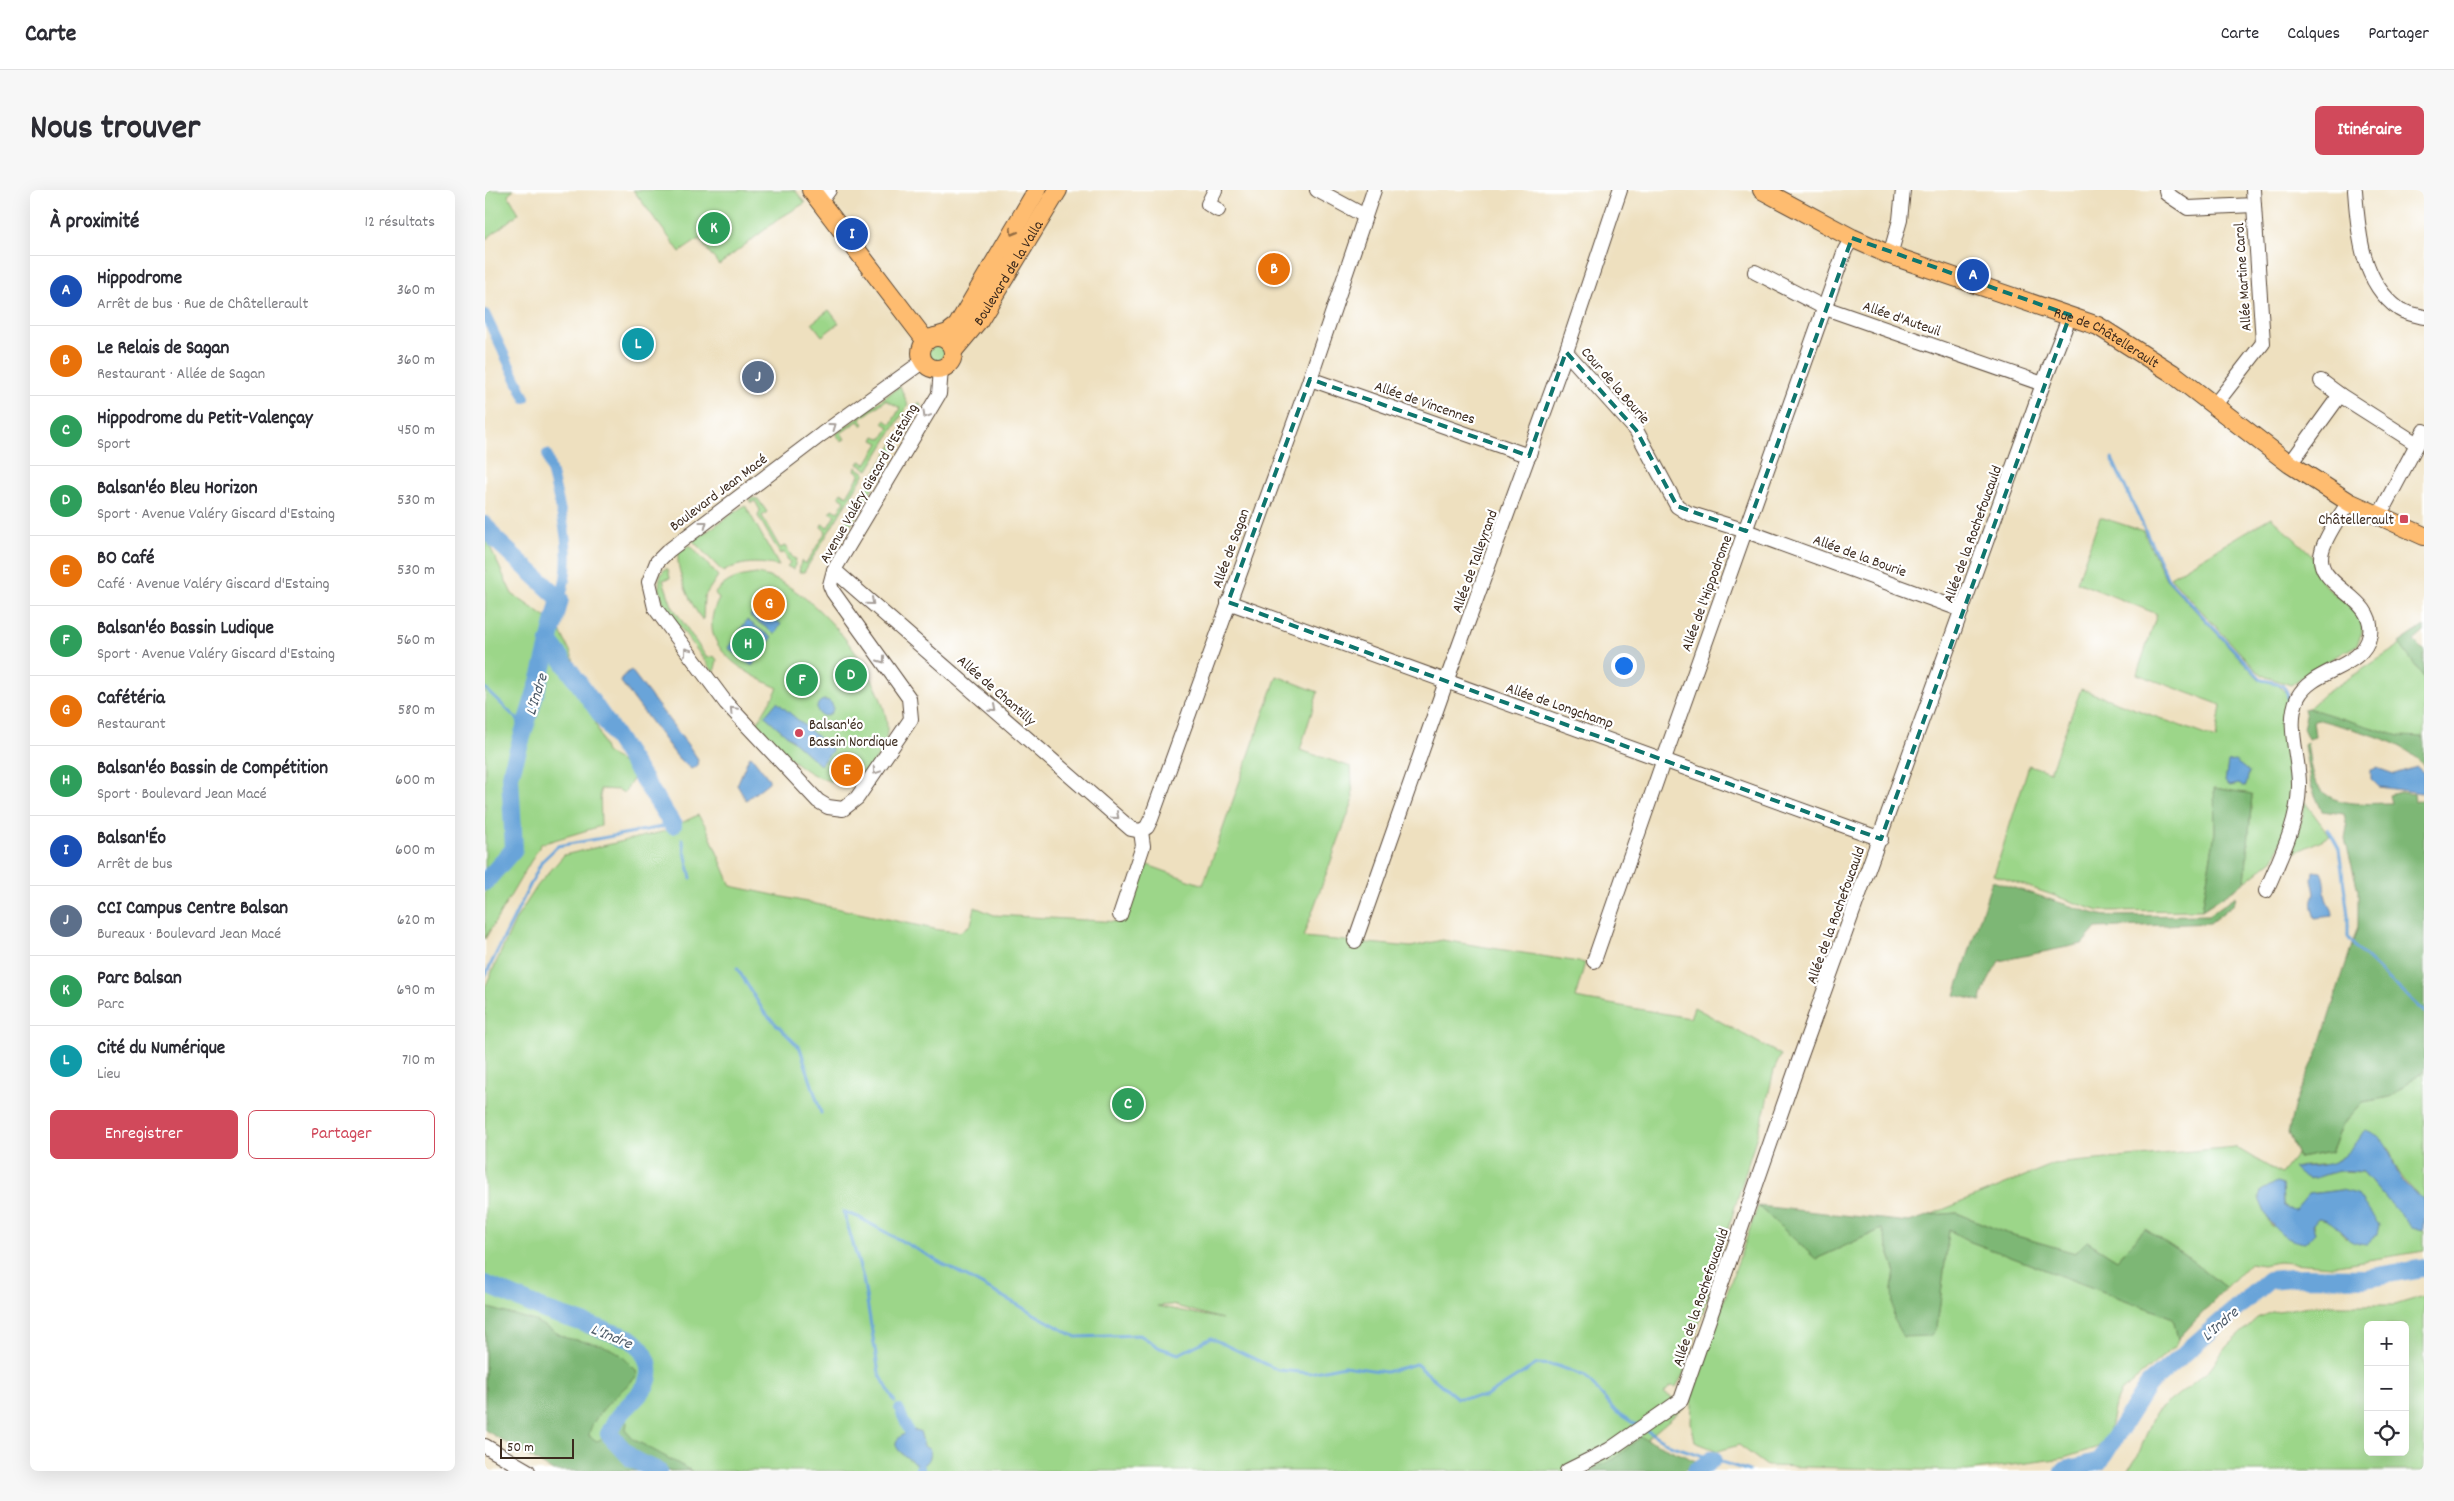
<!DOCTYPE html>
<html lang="fr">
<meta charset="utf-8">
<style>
body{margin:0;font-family:Dekko,sans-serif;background:#f7f7f7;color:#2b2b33}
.controls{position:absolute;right:15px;bottom:15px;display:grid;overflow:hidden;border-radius:8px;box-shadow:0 5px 20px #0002}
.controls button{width:45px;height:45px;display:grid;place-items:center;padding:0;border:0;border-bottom:1px solid #e1e1e2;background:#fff;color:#2b2b33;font:25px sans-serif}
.scale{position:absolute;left:15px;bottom:12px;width:74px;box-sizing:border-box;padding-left:5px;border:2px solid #3b2a1e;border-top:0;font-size:14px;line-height:18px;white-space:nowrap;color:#3b2a1e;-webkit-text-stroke:4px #fff;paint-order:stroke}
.you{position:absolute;left:1138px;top:475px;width:18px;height:18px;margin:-12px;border:4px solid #fff;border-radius:50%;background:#1a73e8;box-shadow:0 0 0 8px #1a73e833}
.badge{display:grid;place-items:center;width:32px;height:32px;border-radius:50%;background:#d1495b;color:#fff;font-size:16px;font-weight:700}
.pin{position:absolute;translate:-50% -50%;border:2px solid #fff;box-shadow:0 1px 5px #0006}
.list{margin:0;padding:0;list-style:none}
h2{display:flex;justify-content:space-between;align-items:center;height:65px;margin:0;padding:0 20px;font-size:21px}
h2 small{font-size:16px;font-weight:400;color:#7c7c81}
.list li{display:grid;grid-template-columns:32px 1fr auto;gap:15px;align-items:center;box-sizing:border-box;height:70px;padding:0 20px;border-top:1px solid #e1e1e2}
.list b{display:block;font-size:19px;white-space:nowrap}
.list p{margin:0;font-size:16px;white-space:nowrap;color:#7c7c81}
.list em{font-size:16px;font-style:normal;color:#7c7c81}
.actions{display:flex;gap:10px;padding:15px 20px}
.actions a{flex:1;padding:11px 0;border:1px solid #d1495b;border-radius:8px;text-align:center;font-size:18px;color:#d1495b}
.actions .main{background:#d1495b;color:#fff}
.icon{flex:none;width:28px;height:28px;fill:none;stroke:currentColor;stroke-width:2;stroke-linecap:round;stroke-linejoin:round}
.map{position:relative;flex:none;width:1939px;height:1281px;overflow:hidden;border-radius:8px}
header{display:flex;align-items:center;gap:30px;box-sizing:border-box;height:70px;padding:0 25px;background:#fff;border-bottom:1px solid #e1e1e2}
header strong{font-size:24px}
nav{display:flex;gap:28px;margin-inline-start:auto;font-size:18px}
.intro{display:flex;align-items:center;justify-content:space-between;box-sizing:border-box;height:120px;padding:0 30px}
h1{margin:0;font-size:35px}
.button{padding:12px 22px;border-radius:8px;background:#d1495b;color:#fff;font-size:18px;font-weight:700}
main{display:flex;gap:30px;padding:0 30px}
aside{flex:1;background:#fff;border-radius:8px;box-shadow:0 5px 20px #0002}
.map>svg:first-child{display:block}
.green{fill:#9cd689;stroke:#6c8054;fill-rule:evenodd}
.forest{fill:#7db775;stroke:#5c704a}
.water{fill:#69a4d9;stroke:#52677c}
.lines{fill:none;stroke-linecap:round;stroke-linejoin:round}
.stream{stroke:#69a4d9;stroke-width:3}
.canal{stroke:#69a4d9;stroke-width:10}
.river{stroke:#69a4d9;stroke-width:18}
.minor-casing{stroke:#564536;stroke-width:16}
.major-casing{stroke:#564536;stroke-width:20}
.minor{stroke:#fff;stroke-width:14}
.major{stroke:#febc70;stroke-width:18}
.oneway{stroke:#936c43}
.oneway2{stroke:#a79f9a}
.marked{fill:none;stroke:#0f766e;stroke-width:4;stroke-dasharray:10 6;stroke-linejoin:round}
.poi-dot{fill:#d1495b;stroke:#fff;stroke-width:2}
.labels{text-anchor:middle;stroke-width:4.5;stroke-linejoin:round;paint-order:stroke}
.street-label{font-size:15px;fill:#3b2a1e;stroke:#fff}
.poi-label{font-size:15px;fill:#3b2a1e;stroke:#fff;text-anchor:end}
.water-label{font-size:16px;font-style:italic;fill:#4d5b69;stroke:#fff}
</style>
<header>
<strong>Carte</strong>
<nav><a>Carte</a><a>Calques</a><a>Partager</a></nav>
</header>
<div class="intro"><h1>Nous trouver</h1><a class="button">Itinéraire</a></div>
<main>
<aside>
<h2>À proximité<small>12 résultats</small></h2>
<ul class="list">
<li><span class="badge" style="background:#1a4fb4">A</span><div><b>Hippodrome</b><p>Arrêt de bus · Rue de Châtellerault</p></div><em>360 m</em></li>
<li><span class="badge" style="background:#e8710a">B</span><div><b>Le Relais de Sagan</b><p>Restaurant · Allée de Sagan</p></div><em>360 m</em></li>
<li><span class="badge" style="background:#2e9e5b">C</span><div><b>Hippodrome du Petit-Valençay</b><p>Sport</p></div><em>450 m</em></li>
<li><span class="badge" style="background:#2e9e5b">D</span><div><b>Balsan'éo Bleu Horizon</b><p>Sport · Avenue Valéry Giscard d'Estaing</p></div><em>530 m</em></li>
<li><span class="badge" style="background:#e8710a">E</span><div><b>BO Café</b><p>Café · Avenue Valéry Giscard d'Estaing</p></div><em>530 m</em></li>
<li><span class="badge" style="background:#2e9e5b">F</span><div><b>Balsan'éo Bassin Ludique</b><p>Sport · Avenue Valéry Giscard d'Estaing</p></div><em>560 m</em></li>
<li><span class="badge" style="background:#e8710a">G</span><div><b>Cafétéria</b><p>Restaurant</p></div><em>580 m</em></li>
<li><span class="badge" style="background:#2e9e5b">H</span><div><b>Balsan'éo Bassin de Compétition</b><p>Sport · Boulevard Jean Macé</p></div><em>600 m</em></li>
<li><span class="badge" style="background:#1a4fb4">I</span><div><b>Balsan'Éo</b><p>Arrêt de bus</p></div><em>600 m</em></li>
<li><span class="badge" style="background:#5c6f8a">J</span><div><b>CCI Campus Centre Balsan</b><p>Bureaux · Boulevard Jean Macé</p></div><em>620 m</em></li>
<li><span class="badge" style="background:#2e9e5b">K</span><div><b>Parc Balsan</b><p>Parc</p></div><em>690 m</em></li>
<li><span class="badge" style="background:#0f9aa8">L</span><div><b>Cité du Numérique</b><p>Lieu</p></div><em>710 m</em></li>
</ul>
<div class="actions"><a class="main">Enregistrer</a><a>Partager</a></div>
</aside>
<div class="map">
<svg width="1939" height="1281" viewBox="0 0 1939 1281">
<rect width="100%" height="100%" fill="#fff"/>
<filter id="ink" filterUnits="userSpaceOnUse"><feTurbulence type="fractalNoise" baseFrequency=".02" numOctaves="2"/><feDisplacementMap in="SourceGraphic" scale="10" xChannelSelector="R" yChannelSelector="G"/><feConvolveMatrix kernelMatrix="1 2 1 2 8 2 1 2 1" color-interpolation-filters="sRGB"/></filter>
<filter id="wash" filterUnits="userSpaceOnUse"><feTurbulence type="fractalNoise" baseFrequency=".0096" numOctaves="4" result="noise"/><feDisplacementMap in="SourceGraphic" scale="20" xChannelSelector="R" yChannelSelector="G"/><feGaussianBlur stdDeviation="1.12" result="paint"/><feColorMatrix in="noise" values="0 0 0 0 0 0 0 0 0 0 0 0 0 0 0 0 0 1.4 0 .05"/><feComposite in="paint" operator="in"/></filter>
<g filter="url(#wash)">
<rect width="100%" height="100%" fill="#eee0bf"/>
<g class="green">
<polygon points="0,0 29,0 23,5 34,23 0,50"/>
<polygon points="148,0 310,0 320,13 295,28 234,75 214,49 195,62"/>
<polygon points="344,120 354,133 337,146 327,133"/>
<circle cx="451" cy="163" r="10"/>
<polygon points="415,196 423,215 383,280 373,274 375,271 381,274 394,253 388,250 390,246 397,249 404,237 398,233 400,230 406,234 415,218 401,210 375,229 379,234 377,236 373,231 356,243 360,249 356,251 351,244"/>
<polygon points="434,212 436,216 366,335 360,331"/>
<polygon points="371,277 380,283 319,382 314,382 316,371 321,374 341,341 336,337 337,334 343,337 350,325 345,322 347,319 353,322 360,310 354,306 356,302 362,306 375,284 370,280"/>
<polygon points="268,308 273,309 282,322 277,326 295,358 300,356 308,368 311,369 309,380 302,376 305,373 298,362 295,364 273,326 275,320 270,311 266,313 264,310"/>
<path d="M260 315 294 376C274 372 256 371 238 382L208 351Z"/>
<polygon points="1615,327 1658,341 1681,389 1774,489 1793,495 1802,504 1801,538 1805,591 1807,595 1801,639 1789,669 1760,692 1767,605 1730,598 1730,642 1717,720 1614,721 1509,685 1544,575 1565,582 1596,499 1731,549 1736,515 1652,484 1672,424 1592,392"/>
<polygon points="1786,327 1827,365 1831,382 1841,397 1872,422 1877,432 1877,442 1872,455 1827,480 1806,495 1781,487 1771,480 1685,387"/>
<polygon points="0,346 27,404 72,435 86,463 121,562 152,583 139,603 134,600 115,599 116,636 56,654 0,749"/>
<path d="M205 355 233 386 219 407 218 430C208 421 188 375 194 362Z"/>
<path d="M180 379H183L185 388 178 390 187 416 222 468 229 466 232 470 229 483 181 418C175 406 170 389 180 379Z"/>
<path d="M272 384C325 391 405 490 402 542 401 555 392 570 383 579 344 617 296 561 272 533L293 498C258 482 208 455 234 409L230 403C242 389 254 386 272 384Z"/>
<polygon points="1920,452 1939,483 1939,550 1918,551 1822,520 1838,505"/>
<path d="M792 486 833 502 815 560 866 577 868 611 818 747 926 757 957 750 1100 773 1090 808 1205 828 1209 817 1296 865 1289 880 1280 919 1199 1183 1191 1197 1186 1196 1179 1203 1201 1216 1132 1274 1114 1281H122L0 1216V797L31 729 53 695 79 665 177 642 213 625 221 636 246 696 454 740 475 742 486 734 490 717 509 725 635 732 657 673 718 695ZM687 1115 737 1129 672 1116Z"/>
<polygon points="1819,611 1845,646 1807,664 1819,621"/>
<path d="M1939 881V1010C1919 992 1911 983 1904 957L1866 962 1846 974 1809 977 1824 989 1854 981 1878 982 1927 1037 1939 1041V1061L1846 1076 1794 1072 1777 1075 1765 1073 1741 1098 1701 1066 1660 1039 1632 1070 1602 1051 1590 1063 1518 1042 1472 1023 1445 1025 1569 974 1750 957 1796 984 1812 964 1814 968 1846 962 1858 934 1878 912 1905 907ZM1792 992 1797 994 1798 1015 1803 1019 1810 1021 1824 1004 1855 1000 1861 1049C1852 1038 1848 1029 1833 1028 1826 1033 1828 1036 1830 1043L1786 1036 1774 1008Z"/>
<polygon points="1273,1016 1331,1069 1397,1039 1410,1081 1407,1100 1452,1137 1464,1040 1486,1052 1688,1128 1693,1149 1690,1156 1636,1202 1629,1219 1624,1243 1613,1257 1579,1268 1482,1281 1282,1276 1254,1255 1233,1261 1210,1252 1206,1232 1208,1197"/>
<path d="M1939 1106V1281H1642L1653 1265 1670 1223 1723 1181 1742 1156 1772 1128 1787 1122 1831 1115H1910ZM1883 1135H1920V1262H1883Z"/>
</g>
<g class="forest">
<polygon points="1939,436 1939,442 1929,451 1939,461 1939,488 1914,453"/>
<path d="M1823 518 1914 546 1939 547V577C1922 549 1863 539 1832 529L1828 531 1830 547 1823 549 1818 538 1821 526 1819 519Z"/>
<path d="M1822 552C1824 564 1825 580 1830 591 1843 619 1881 613 1906 613L1904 605 1915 602 1929 604 1930 612 1939 609V881L1905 907 1878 912 1858 934 1846 962 1814 968 1803 943 1810 913 1833 861 1873 736V700L1860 649 1862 637 1859 624 1837 621 1826 596 1819 555Z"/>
<polygon points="1729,598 1767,604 1760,692 1717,720 1730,642"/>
<path d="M1507 691 1611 724 1622 726 1724 725 1751 706 1749 714 1725 733 1611 738 1597 754 1514 771C1507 783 1498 797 1496 811L1470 805Z"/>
<polygon points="1273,1016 1424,1032 1445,1025 1472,1023 1518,1042 1590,1063 1602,1051 1632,1070 1660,1039 1701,1066 1741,1098 1693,1149 1688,1128 1486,1052 1464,1040 1452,1137 1445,1146 1418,1147 1409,1131 1407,1100 1410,1080 1397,1039 1331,1069"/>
<path d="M0 1117 50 1131 81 1148 117 1155 134 1163 151 1180 152 1186C138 1200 105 1226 104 1246L112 1251C129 1244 130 1235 143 1224L141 1241 148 1249 207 1281H68L0 1240Z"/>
<polygon points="1156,1247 1213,1272 1199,1281 1102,1281 1129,1269"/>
</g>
<g class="water">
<polygon points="271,416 296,434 290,444 265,426"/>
<polygon points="262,430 287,448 267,476 243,458"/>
<polygon points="146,480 206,559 213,569 212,576 206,579 193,568 136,492 136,488"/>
<circle cx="340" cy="518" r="8"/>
<polygon points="292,512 348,560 335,575 280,526"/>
<polygon points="266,566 284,589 284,592 261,610 252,595 264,567"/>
<polygon points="1750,571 1764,582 1761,596 1758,597 1754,594 1745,596 1740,592 1743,572"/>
<polygon points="1932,577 1939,583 1939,601 1937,603 1894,597 1886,589 1886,580 1892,578 1909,584"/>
<path d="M1828 681 1836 682C1841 691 1838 701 1842 711 1845 717 1848 718 1848 726L1830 728C1827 720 1824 710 1830 703L1827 690Z"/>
<path d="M1880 940C1910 949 1902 970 1918 991 1923 998 1932 1004 1939 1010L1938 1041 1927 1038 1878 982C1870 981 1861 980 1854 981 1833 984 1825 998 1808 977 1848 976 1858 975 1880 940Z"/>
<path d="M1792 992 1797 994 1798 1015 1803 1019 1810 1020 1824 1004 1856 1000 1872 1004 1894 1035 1892 1044 1882 1055C1855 1054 1856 1030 1833 1028L1827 1035 1830 1043 1820 1053C1793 1050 1783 1032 1774 1008L1776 1001Z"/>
<path d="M429 1240 435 1241 439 1256 445 1260C447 1269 442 1273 435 1278 421 1265 392 1253 429 1240Z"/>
</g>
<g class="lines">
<g class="stream">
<path d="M1627 269 1683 389 1777 490C1798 493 1805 496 1803 519"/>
<polyline points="0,498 40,537"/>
<polyline points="1803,559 1806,591"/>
<polyline points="1843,639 1854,659 1863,725 1863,747 1870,757 1939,822"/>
<polyline points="197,649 206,688"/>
<polyline points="252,778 279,822 315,858 336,923"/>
<polyline points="0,786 57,671 73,656 188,635"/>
<polyline points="358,1022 373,1027 591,1147 655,1145 675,1158 694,1164 726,1148 793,1180 825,1183 859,1176 901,1182 931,1174 972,1208 1000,1207 1052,1174 1070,1175 1100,1186 1131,1222 1153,1236"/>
<polyline points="359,1023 378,1088 394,1183 410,1212"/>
<polyline points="1161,1240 1185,1255 1264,1281"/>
</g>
<g class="canal">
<polyline points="0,124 40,208"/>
<path d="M62 264C73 311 92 362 75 409"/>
<polyline points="414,1219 424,1242"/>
<polyline points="435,1281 435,1278"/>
</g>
<g class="river">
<polyline points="0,335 10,349 75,409 56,485 25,586 29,659 0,692"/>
<polyline points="64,451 124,536 188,635"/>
<path d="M0 1094 62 1121 144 1148C153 1155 159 1161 163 1172 170 1198 147 1209 133 1227 129 1232 127 1239 124 1244L147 1269 173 1281"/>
<polyline points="1211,1281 1228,1269"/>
<polyline points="1578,1281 1615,1271 1663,1195 1784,1090 1818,1087 1880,1088 1939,1078"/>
</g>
</g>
</g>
<g filter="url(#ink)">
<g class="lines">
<g class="minor-casing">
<g id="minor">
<polyline points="730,0 723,14 733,20"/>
<polyline points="832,0 880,26"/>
<polyline points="1681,0 1682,4 1703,18 1769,15"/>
<path d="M1870 0C1873 41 1876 92 1914 119 1920 123 1931 125 1939 127"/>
<polyline points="335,12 344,0"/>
<polyline points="1405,65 1415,30 1418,0"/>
<polyline points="1270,82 1340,118 1558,194"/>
<polyline points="1081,162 1151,240 1192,316 1203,323 1261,341 1477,420"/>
<polyline points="437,172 337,244 183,361 172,372 164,392 170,418 241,513 333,611 343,617 358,619 372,608 426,529 424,508 348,402 345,395 349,380 454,204 456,179"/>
<polyline points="825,189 1044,266"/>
<polyline points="1836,191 1855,205"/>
<polyline points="1729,216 1778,153 1768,0"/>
<polyline points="1805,274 1855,205 1932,254"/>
<polyline points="1894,326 1939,241"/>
<polyline points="349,380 646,639 656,641"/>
<polyline points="743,412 1396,649"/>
<path d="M1781 701C1795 668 1813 633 1814 597 1815 569 1800 534 1813 507 1828 478 1879 479 1885 444 1891 405 1827 397 1837 361 1840 347 1856 324 1864 312"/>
<polyline points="635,725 658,656 656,641 662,637 666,629 825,189 889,0"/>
<polyline points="870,751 961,492 1081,162 1135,0"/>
<polyline points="1109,771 1179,569 1360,60 1367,48"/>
<polyline points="0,1256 43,1281"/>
<polyline points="1082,1281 1124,1260 1196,1210 1315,868 1558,194 1585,125"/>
</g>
</g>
<g class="major-casing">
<g id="major">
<polyline points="326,0 441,151"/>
<path id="s1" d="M1277 0 1367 48 1405 65 1613 136 1687 183 1805 274 1864 312 1939 346"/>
<circle cx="452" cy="163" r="16"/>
<polyline points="450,147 463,143 472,136 552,0"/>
<path id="s2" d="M468 161 494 130 573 0"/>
</g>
</g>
<use href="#minor" class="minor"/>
<use href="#major" class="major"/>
</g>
<defs><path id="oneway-chevron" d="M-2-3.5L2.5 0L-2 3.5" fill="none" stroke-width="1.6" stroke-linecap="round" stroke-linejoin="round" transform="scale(1.25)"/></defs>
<use class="oneway" href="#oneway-chevron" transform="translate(528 42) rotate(120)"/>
<g class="oneway2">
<use href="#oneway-chevron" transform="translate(441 225) rotate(121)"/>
<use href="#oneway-chevron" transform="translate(348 236) rotate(-36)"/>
<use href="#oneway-chevron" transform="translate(219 334) rotate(-37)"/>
<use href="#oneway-chevron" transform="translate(386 412) rotate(41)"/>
<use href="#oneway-chevron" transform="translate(202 461) rotate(-127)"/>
<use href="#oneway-chevron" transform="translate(397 470) rotate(54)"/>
<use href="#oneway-chevron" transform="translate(508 519) rotate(41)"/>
<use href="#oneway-chevron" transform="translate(248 520) rotate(-133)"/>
<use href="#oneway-chevron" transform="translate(391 581) rotate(124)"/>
<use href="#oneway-chevron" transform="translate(631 626) rotate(41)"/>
</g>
</g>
<path class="marked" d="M1367 48 1585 125 1396 649 743 412 825 189 1044 266 1081 162 1151 240 1192 316 1261 341Z"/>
<g class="poi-dot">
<rect x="1914" y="324" width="10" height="10" rx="2.5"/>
<circle cx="314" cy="543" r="5"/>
</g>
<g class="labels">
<g class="street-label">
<text dy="5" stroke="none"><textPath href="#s2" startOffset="96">Boulevard de la Valla</textPath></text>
<text transform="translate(1757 87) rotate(-94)" y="5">Allée Martine Carol</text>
<text transform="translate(1417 128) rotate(19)" y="5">Allée d'Auteuil</text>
<text dy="5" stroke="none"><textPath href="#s1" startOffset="376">Rue de Châtellerault</textPath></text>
<text transform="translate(1131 195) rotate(49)" y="5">Cour de la Bourie</text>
<text transform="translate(940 212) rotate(19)" y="5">Allée de Vincennes</text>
<text transform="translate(383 293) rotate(-60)" y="5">Avenue Valéry Giscard d'Estaing</text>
<text transform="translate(233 302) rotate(-37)" y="5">Boulevard Jean Macé</text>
<text transform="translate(1487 344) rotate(-70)" y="5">Allée de la Rochefoucauld</text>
<text transform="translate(745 358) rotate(-70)" y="5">Allée de Sagan</text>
<text transform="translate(1375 365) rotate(20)" y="5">Allée de la Bourie</text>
<text transform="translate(989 371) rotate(-70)" y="5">Allée de Talleyrand</text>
<text transform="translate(1221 403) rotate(-70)" y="5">Allée de l'Hippodrome</text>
<text transform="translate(512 500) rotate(41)" y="5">Allée de Chantilly</text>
<text transform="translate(1075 515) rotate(19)" y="5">Allée de Longchamp</text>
<text transform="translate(1350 725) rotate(-70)" y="5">Allée de la Rochefoucauld</text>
<text transform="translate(1215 1107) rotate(-71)" y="5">Allée de la Rochefoucauld</text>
</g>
<g class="poi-label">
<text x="1909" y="334">Châtellerault</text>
<text x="324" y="539" text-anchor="start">Balsan'éo<tspan x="324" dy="17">Bassin Nordique</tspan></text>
</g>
<g class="water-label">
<text transform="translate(50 504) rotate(-73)" y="6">L'Indre</text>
<text transform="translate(1734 1133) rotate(-41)" y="6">L'Indre</text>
<text transform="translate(127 1145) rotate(22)" y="6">L'Indre</text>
</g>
</g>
</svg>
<div class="controls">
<button>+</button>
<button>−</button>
<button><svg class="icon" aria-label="locate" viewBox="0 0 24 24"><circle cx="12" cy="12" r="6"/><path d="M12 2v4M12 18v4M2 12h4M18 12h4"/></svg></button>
</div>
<div class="scale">50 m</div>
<div class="you"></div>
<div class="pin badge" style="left:1488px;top:85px;background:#1a4fb4">A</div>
<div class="pin badge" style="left:789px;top:79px;background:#e8710a">B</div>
<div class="pin badge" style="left:643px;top:914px;background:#2e9e5b">C</div>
<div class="pin badge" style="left:366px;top:485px;background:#2e9e5b">D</div>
<div class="pin badge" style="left:362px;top:580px;background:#e8710a">E</div>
<div class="pin badge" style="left:317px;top:490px;background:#2e9e5b">F</div>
<div class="pin badge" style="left:284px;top:414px;background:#e8710a">G</div>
<div class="pin badge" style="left:263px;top:454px;background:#2e9e5b">H</div>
<div class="pin badge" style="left:367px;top:44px;background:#1a4fb4">I</div>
<div class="pin badge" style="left:273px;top:187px;background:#5c6f8a">J</div>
<div class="pin badge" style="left:229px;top:38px;background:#2e9e5b">K</div>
<div class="pin badge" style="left:153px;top:154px;background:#0f9aa8">L</div>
</div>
</main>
